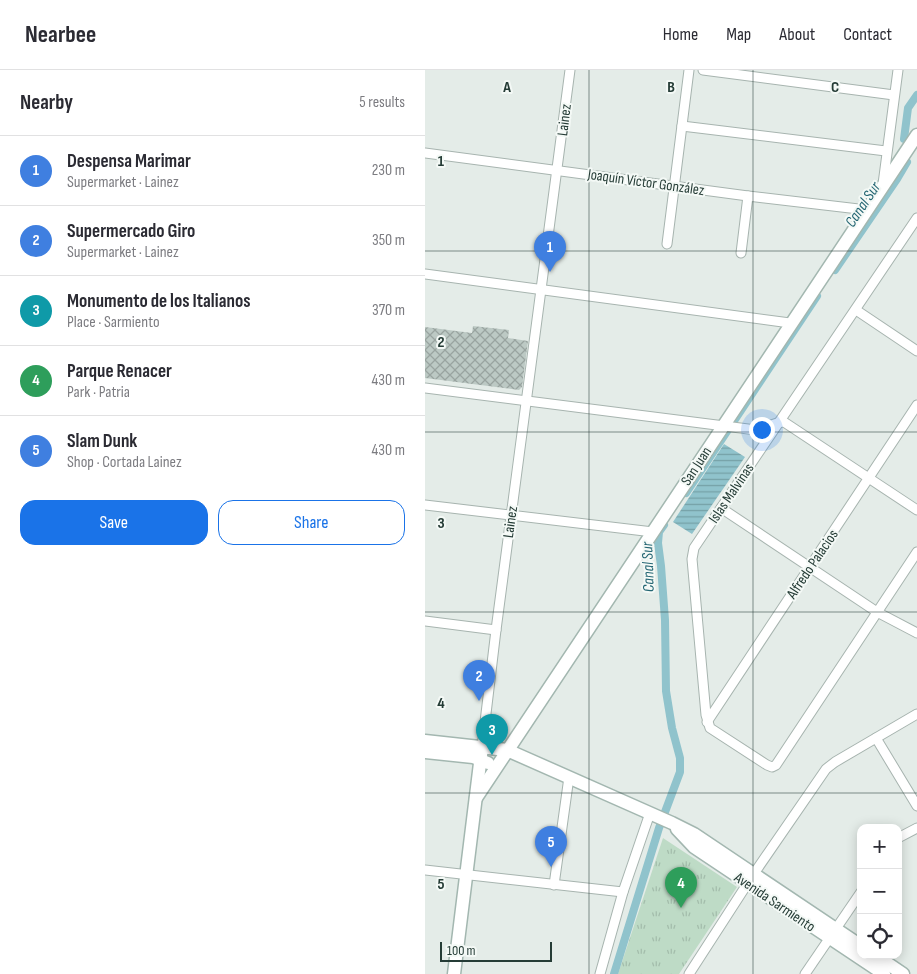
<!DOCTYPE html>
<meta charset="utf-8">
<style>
body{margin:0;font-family:"Sofia Sans Condensed",sans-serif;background:#f2f2f3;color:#2b2b33}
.controls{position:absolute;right:15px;bottom:15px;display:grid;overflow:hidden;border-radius:10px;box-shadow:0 2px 12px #0003}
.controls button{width:45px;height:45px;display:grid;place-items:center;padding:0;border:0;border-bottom:1px solid #e1e1e2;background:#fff;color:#2b2b33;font:25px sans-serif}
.scale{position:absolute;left:15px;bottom:12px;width:112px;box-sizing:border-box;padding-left:5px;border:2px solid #253c36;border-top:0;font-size:14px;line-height:18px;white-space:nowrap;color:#253c36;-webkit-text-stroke:4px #f4f9f6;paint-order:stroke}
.you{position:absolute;left:336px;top:359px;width:18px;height:18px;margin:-12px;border:4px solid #fff;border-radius:50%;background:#1a73e8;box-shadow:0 0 0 8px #1a73e833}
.badge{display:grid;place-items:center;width:32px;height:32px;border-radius:50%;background:#1a73e8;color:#fff;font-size:16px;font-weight:700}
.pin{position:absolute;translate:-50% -41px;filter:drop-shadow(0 1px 2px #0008)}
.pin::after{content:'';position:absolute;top:26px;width:18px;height:15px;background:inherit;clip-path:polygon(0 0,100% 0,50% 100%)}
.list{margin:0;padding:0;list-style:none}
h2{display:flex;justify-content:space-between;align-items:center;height:65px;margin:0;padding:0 20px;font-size:21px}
h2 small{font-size:16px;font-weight:400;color:#7c7c81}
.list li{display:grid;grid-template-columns:32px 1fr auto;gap:15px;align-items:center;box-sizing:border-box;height:70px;padding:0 20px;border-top:1px solid #e1e1e2}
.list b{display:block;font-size:19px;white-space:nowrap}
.list p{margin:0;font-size:16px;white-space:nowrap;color:#7c7c81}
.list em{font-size:16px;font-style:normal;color:#7c7c81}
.actions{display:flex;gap:10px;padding:15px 20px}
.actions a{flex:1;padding:11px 0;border:1px solid #1a73e8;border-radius:15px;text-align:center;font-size:18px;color:#1a73e8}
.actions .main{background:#1a73e8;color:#fff}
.icon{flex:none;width:28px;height:28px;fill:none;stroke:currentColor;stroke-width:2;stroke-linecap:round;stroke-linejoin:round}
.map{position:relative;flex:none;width:492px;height:904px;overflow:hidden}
header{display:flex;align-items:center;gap:30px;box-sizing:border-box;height:70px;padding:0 25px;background:#fff;border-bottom:1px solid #e1e1e2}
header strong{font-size:24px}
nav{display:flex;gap:28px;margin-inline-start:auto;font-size:18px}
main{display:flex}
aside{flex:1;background:#fff}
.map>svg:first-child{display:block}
.park{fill:url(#park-tufts)}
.water{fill:url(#water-rules)}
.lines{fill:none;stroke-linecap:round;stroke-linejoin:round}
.canal{stroke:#90c3cc;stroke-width:8}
.building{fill:url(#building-cross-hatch)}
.street-casing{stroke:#a7b4af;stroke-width:11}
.secondary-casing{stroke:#a3b7b0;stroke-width:15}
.street{stroke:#fff;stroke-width:9}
.secondary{stroke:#fff;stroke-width:12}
.grid{fill:none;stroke:#253c36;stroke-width:1;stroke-opacity:0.55}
.labels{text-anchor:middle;stroke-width:4;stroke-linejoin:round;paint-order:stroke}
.street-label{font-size:15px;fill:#253c36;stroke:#f4f9f6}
.water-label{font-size:16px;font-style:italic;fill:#246673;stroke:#f4f9f6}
.grid-label{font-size:16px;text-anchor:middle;font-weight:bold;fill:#253c36;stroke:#f4f9f6;stroke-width:4;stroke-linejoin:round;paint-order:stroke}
</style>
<header>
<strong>Nearbee</strong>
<nav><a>Home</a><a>Map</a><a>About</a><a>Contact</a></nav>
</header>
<main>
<aside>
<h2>Nearby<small>5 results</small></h2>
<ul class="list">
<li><span class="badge" style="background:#3f7fe0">1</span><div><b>Despensa Marimar</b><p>Supermarket · Lainez</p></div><em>230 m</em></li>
<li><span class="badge" style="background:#3f7fe0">2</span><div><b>Supermercado Giro</b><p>Supermarket · Lainez</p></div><em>350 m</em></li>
<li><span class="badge" style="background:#0f9aa8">3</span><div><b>Monumento de los Italianos</b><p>Place · Sarmiento</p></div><em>370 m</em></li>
<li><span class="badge" style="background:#2e9e5b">4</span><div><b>Parque Renacer</b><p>Park · Patria</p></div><em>430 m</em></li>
<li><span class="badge" style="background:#3f7fe0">5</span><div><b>Slam Dunk</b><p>Shop · Cortada Lainez</p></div><em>430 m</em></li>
</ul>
<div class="actions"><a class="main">Save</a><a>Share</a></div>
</aside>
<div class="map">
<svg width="492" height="904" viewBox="0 0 492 904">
<defs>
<pattern id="park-tufts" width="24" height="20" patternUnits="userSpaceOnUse" patternTransform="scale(1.25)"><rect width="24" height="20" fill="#bedbc6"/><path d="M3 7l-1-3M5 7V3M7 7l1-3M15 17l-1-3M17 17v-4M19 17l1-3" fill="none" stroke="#a3bdab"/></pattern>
<pattern id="water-rules" width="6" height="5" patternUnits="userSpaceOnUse" patternTransform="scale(1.25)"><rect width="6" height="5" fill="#90c3cc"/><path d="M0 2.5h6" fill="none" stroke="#75a0a6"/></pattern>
<pattern id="building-cross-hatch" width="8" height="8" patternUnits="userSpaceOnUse" patternTransform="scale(1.25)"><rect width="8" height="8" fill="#bcc9c4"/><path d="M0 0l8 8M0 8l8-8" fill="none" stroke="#99a4a0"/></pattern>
</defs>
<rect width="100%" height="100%" fill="#e4ece8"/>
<polygon class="park" points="238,768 312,817 254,904 193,904"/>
<polygon class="water" points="299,374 320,387 267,464 248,452"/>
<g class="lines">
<g class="canal">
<polyline points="479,69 483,38 492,25"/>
<polyline points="410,200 472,109 482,92"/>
<polyline points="261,423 392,226"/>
<polyline points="189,904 234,758 255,702 255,688 247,658 241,621 240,550 236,496 233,473 234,462 239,455"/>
</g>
</g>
<polygon class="building" points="48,256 84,260 83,268 103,271 97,317 94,320 0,308 0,257 47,263"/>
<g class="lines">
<g class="street-casing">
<g id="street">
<polyline points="278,0 469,25"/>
<polyline points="257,56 461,81"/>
<polyline points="0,83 323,126 442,140"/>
<polyline points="458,114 473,0"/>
<polyline points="492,148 269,478 267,489 281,645 285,658 342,695 347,697 351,695 492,482"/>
<polyline points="242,174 264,0"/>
<polyline points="316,183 323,126"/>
<polyline points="0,204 365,253"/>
<polyline points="431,240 492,281"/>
<path d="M0 318 331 360C341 358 350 352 359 352L492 440"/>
<polyline points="0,435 228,462"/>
<polyline points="296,438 452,542 492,563"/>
<polyline points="0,551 71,560"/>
<polyline points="282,652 492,335"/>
<polyline points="451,668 492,736"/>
<polyline points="57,677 71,560 145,0"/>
<polyline points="473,768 492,758"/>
<polyline points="0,800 198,822"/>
<polyline points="129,815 144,707"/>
<polyline points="175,904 198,822 225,743"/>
<polyline points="264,904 328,805 401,699 410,692 492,644"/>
<polyline points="380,904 436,822"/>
</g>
</g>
<g class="secondary-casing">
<g id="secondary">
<polyline points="0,671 82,680 247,753 269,764 436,876"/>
<polyline points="0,682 48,687 63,693"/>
<polyline points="51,728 492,65"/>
<polyline points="252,759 269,777 459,904"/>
<polyline points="450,885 478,904"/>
<polyline points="29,904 57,677"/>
</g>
</g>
<use href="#street" class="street"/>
<use href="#secondary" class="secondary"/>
</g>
<path class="grid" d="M164 0V904M328 0V904M0 181H492M0 362H492M0 542H492M0 723H492"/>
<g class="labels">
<g class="street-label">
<text transform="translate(139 50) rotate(-83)" y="5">Lainez</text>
<text transform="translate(221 112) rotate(8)" y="5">Joaquín Víctor González</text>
<text transform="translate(271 396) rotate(-57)" y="5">San Juan</text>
<text transform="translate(306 423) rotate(-56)" y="5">Islas Malvinas</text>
<text transform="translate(85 452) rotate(-82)" y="5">Lainez</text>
<text transform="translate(387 494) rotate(-56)" y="5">Alfredo Palacios</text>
<text transform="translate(350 832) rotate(34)" y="5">Avenida Sarmiento</text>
</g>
<g class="water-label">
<text transform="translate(437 134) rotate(-56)" y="6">Canal Sur</text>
<text transform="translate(222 497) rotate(-92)" y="6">Canal Sur</text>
</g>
</g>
<g class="grid-label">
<text x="82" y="22">A</text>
<text x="246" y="22">B</text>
<text x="410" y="22">C</text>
<text x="16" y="96">1</text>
<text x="16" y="277">2</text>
<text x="16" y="458">3</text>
<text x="16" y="638">4</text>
<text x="16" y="819">5</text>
</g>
</svg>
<div class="controls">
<button>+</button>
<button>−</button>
<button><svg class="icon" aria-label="locate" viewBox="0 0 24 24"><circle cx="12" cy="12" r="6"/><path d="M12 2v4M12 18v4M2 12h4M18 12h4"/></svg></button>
</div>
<div class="scale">100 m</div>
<div class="you"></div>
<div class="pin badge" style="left:125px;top:202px;background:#3f7fe0">1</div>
<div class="pin badge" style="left:54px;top:631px;background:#3f7fe0">2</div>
<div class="pin badge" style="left:67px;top:685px;background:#0f9aa8">3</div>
<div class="pin badge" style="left:256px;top:838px;background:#2e9e5b">4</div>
<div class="pin badge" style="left:126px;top:797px;background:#3f7fe0">5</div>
</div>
</main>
